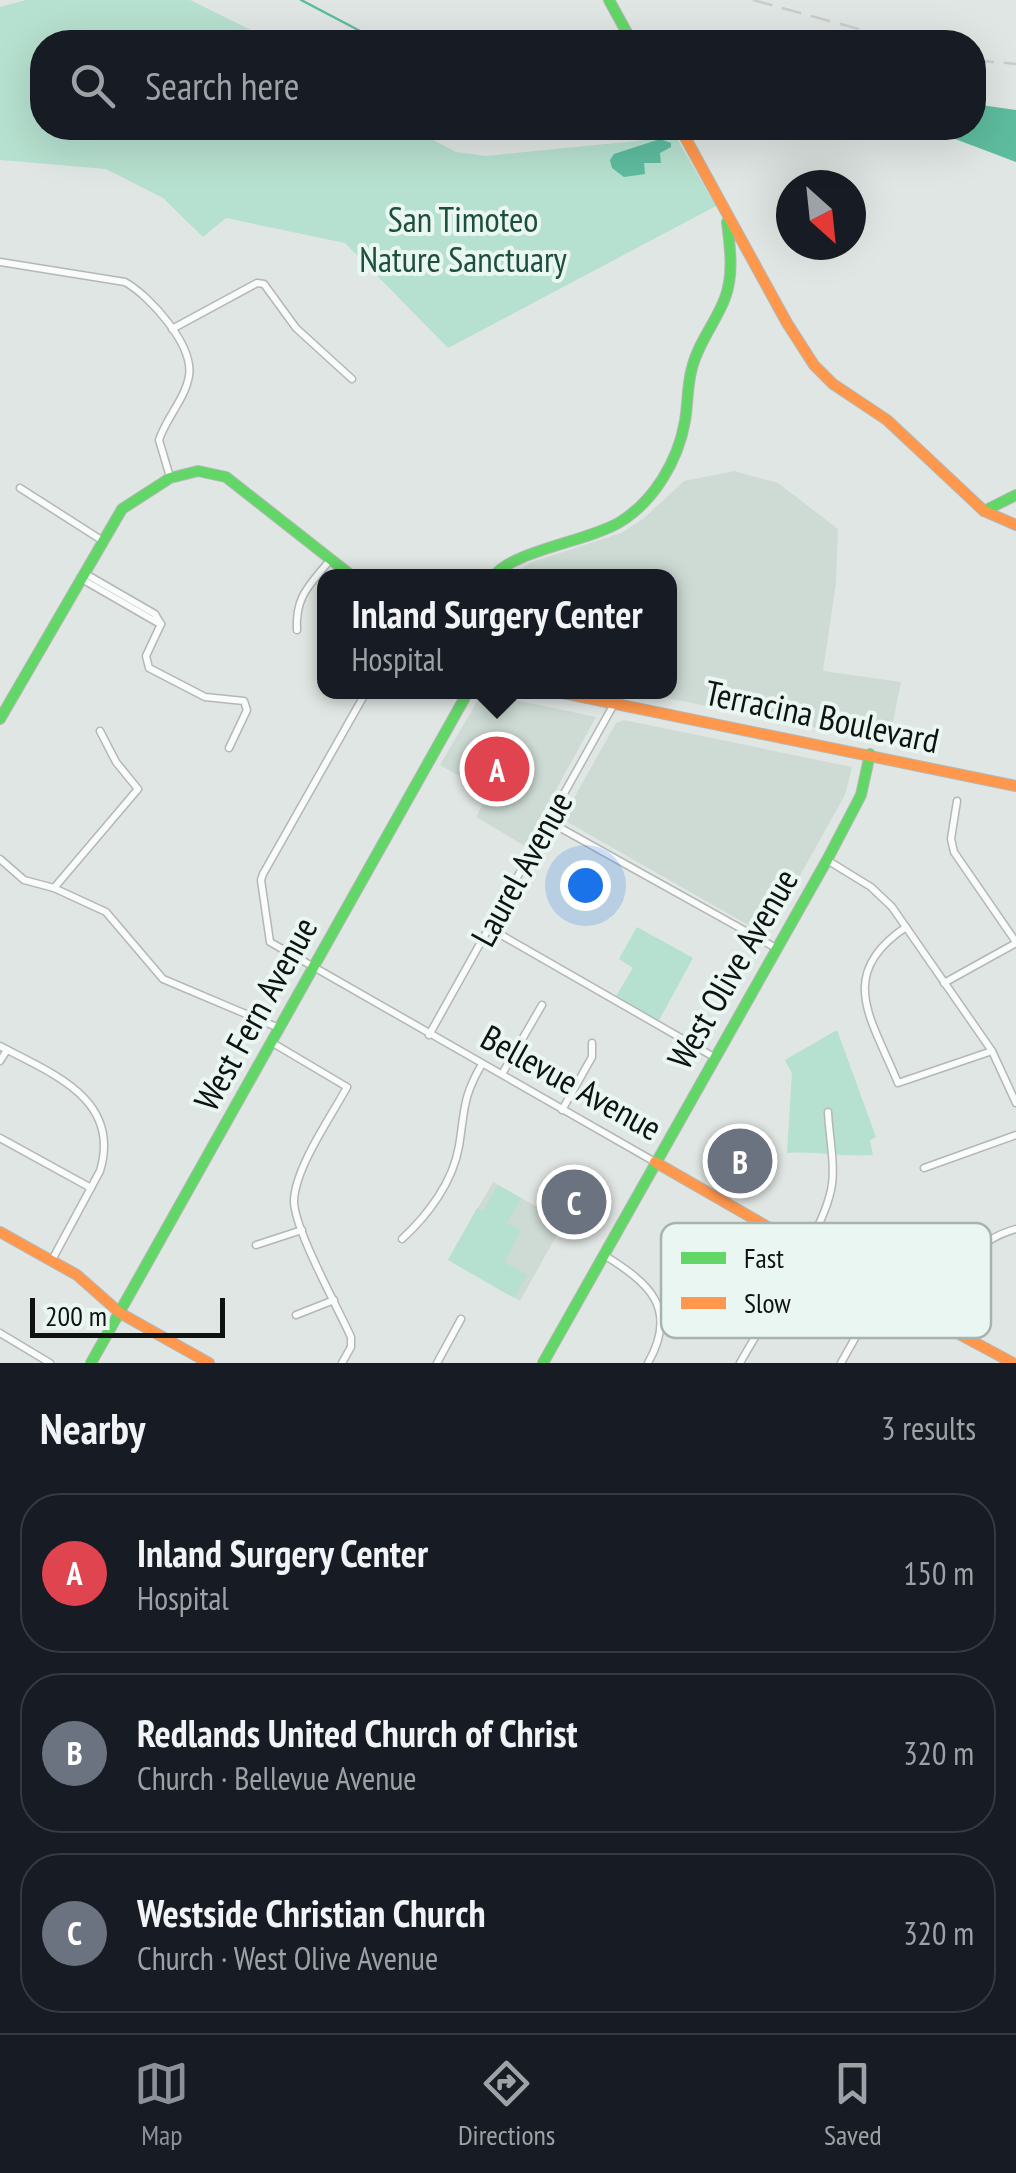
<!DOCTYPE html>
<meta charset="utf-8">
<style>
body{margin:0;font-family:"PT Sans Narrow",sans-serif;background:#20242c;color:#f1f3f6}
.compass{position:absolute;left:776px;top:170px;width:90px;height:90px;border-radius:50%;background:#171b24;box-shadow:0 10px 40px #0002;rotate:153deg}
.scale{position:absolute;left:30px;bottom:25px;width:195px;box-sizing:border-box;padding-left:10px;border:5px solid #0e1210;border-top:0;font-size:28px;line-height:35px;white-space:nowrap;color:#0e1210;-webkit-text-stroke:8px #eaf6f1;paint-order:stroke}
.you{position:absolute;left:585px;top:885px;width:35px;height:35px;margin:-25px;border:8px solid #fff;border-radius:50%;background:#1a73e8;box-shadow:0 0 0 15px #1a73e833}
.badge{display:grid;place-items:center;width:65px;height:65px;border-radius:50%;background:#8c9099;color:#fff;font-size:32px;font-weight:700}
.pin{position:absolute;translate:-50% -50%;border:5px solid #fff;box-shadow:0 2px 10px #0006}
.popup{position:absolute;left:317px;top:569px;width:360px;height:130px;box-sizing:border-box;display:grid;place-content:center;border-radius:20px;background:#171b24;filter:drop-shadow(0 2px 8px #0005);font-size:32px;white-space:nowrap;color:#9ea1a6}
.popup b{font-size:38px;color:#f1f3f6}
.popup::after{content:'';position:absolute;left:50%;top:100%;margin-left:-20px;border:20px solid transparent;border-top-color:#171b24}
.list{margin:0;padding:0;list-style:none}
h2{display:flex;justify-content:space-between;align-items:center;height:130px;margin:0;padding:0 40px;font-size:42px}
h2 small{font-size:32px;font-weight:400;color:#9ea1a6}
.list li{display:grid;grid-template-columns:65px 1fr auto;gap:30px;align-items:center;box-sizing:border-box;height:160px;margin:0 20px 20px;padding:0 20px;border:2px solid #363941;border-radius:40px}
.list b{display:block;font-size:38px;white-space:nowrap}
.list p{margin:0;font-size:32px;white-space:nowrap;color:#9ea1a6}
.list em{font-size:32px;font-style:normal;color:#9ea1a6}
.icon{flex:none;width:55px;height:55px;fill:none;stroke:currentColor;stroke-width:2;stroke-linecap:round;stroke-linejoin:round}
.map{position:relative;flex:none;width:1016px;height:1363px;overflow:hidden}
.search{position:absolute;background:#171b24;box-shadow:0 10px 40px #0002;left:30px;right:30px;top:30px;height:110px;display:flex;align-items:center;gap:25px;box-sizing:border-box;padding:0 35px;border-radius:40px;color:#9ea1a6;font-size:38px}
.sheet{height:670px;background:#171b24}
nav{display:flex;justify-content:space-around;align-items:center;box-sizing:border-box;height:140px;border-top:2px solid #363941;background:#171b24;font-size:28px;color:#9ea1a6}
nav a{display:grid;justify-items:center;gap:5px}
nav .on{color:#8c9099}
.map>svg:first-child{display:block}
.built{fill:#cedbd5}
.green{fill:#b6e0cf}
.water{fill:#5ebc9e}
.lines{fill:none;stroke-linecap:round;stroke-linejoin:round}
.stream{stroke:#5ebc9e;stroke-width:2.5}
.street-casing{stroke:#b3b8b6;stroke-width:9}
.fast-casing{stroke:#b3b8b6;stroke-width:12}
.slow-casing{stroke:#b3b8b6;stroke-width:12}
.street{stroke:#fafbfb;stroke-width:6}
.fast{stroke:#63d668;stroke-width:10}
.slow{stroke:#ff974d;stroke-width:10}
.rail{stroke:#cbcccc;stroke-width:2.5;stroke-dasharray:20 10;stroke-linecap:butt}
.labels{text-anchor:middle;stroke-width:8;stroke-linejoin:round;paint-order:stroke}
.park-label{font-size:35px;fill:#1d4f3d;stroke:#eaf6f1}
.street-label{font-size:35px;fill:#0e1210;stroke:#eaf6f1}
.key{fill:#eaf6f1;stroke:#a8b2ae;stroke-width:2.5}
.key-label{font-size:28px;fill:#0e1210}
</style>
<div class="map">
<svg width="1016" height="1363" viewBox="0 0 1016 1363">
<rect width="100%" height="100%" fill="#e0e6e3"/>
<g class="built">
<polygon points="734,471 778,483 838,529 836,583 823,671 901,682 889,742 636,692 670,692 670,576 509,576 532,562 621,533 643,519 684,481"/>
<polygon points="482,693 596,717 525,846 476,817 489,793 440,765"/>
<polygon points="624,720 852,767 845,795 768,933 764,934 562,819 616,723"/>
<polygon points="493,1182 564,1222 520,1301 448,1260"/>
</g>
<g class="green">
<polygon points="26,0 190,0 255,32 287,42 42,42 42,128 410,128 456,152 486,156 676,137 716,206 448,348 345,243 226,218 203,237 163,198 106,169 0,160 0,7"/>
<polygon points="637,927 693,958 658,1022 616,996 633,968 619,959"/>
<path d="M837 1030 876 1137 870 1140 873 1155C843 1157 817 1151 787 1153L792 1073 785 1060Z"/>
<polygon points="498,1185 521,1198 507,1223 521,1231 504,1262 527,1275 514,1298 448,1260 477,1208 483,1211"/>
</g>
<g class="water">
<polygon points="974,104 1016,110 1016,162 926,128 974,128"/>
<polygon points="660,139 671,143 671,147 660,153 661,163 644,163 645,174 624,177 612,168 610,160 614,154"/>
</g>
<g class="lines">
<polyline class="stream" points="301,0 381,42"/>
<g class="street-casing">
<g id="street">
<path d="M0 262 125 282C150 296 194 345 189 376 185 399 166 418 159 440L170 477"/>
<polyline points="172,329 257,283 264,284 296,328 352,379"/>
<polyline points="20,488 103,541"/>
<polyline points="84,573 155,614 161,624"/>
<polyline points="80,578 160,624"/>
<polyline points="161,624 146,656 149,668 205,697 244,701 247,710 229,748"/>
<path d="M297 630C295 596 310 585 330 560"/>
<polyline points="366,692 263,874 261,880 270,942 655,1162"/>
<polyline points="957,801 951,839 954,852 1016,942"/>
<polyline points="548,821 776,948"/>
<polyline points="0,859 24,880 54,888 106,912 163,979 279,1028"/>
<polyline points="827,860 871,887 892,907 992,1051 1016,1103"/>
<polyline points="54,888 138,789 116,762 100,731"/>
<path d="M906 927C835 975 872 1019 898 1083L992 1051"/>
<polyline points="489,928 714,1057"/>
<polyline points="944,983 1016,943"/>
<polyline points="429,1035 614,704"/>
<path d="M271 1042 347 1087C331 1117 296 1166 294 1200 293 1227 338 1308 351 1337V1347L342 1363"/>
<path d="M0 1046C50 1073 122 1098 100 1171L52 1260"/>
<polyline points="0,1061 7,1050"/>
<polyline points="502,1074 542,1005"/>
<polyline points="562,1110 592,1057 592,1043"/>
<polyline points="0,1138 91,1188"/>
<polyline points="924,1168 1016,1135"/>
<path d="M402 1239C428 1215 453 1182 459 1146 465 1110 462 1098 482 1064"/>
<polyline points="256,1245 302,1230"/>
<path d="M604 1255C649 1283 679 1308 648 1363"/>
<polyline points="296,1315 334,1300"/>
<path d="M937 1322C958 1278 965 1243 1016 1229"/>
<polyline points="0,1333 50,1363"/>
<polyline points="437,1363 461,1319"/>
<path d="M740 1363C765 1318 821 1237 831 1190 836 1167 829 1136 828 1112"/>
<polyline points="841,1363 881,1292"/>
</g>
</g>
<g class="fast-casing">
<g id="fast">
<polyline points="609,0 632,42"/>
<polyline points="984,511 1016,495"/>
<path d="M494 576C512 551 589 541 620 522 654 501 678 461 685 421 688 404 687 385 692 368 698 343 716 322 725 298 734 274 730 247 727 222"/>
<polyline points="0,719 122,509 170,478 198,471 226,477 352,576"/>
<polyline points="91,1363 468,692"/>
<polyline points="543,1363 827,860 861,795 870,754"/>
</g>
</g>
<g class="slow-casing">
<g id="slow">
<polyline points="680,128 787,323 814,365 833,384 887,420 984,511 1016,525"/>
<polyline points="558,692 1016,786"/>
<polyline points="655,1162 881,1292 1013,1363"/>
<polyline points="0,1232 77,1275 120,1313 209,1363"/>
</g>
</g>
<use href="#street" class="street"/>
<use href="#fast" class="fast"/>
<use href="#slow" class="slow"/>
<g class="rail">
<polyline points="753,0 906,42"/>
<polyline points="974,60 1016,64"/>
</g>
</g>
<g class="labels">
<g class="park-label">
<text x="463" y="232">San Timoteo<tspan x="463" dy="40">Nature Sanctuary</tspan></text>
</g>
<g class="street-label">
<text transform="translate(822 717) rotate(12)" y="12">Terracina Boulevard</text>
<text transform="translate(522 869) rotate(-61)" y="12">Laurel Avenue</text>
<text transform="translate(733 969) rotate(-60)" y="12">West Olive Avenue</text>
<text transform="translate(256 1014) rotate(-61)" y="12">West Fern Avenue</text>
<text transform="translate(571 1083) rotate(29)" y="12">Bellevue Avenue</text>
</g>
</g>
<rect x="661" y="1223" width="330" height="115" rx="15" class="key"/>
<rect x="681" y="1252" width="45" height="12" fill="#63d668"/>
<rect x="681" y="1297" width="45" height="12" fill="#ff974d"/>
<g class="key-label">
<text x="744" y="1268">Fast</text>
<text x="744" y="1313">Slow</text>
</g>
</svg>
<svg class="compass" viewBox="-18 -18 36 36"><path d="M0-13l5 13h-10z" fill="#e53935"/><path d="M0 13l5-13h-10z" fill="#9ea1a6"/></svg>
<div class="scale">200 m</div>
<div class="you"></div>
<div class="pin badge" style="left:497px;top:769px;background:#e0444e">A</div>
<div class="popup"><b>Inland Surgery Center</b>Hospital</div>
<div class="pin badge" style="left:740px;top:1161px;background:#6b7280">B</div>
<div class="pin badge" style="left:574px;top:1202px;background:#6b7280">C</div>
<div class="search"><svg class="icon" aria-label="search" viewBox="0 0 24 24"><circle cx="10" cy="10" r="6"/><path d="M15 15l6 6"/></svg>Search here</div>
</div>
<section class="sheet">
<h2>Nearby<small>3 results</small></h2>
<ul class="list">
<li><span class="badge" style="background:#e0444e">A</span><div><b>Inland Surgery Center</b><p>Hospital</p></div><em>150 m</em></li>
<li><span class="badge" style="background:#6b7280">B</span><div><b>Redlands United Church of Christ</b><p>Church · Bellevue Avenue</p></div><em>320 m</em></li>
<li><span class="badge" style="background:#6b7280">C</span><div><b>Westside Christian Church</b><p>Church · West Olive Avenue</p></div><em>320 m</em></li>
</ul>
</section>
<nav>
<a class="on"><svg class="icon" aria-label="map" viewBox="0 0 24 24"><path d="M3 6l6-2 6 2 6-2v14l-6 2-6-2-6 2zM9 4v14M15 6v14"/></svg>Map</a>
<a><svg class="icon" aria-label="directions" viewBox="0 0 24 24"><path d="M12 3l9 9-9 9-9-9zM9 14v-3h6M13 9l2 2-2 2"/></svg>Directions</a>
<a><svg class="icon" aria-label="saved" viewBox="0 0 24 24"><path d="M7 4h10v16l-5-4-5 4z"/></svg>Saved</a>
</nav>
